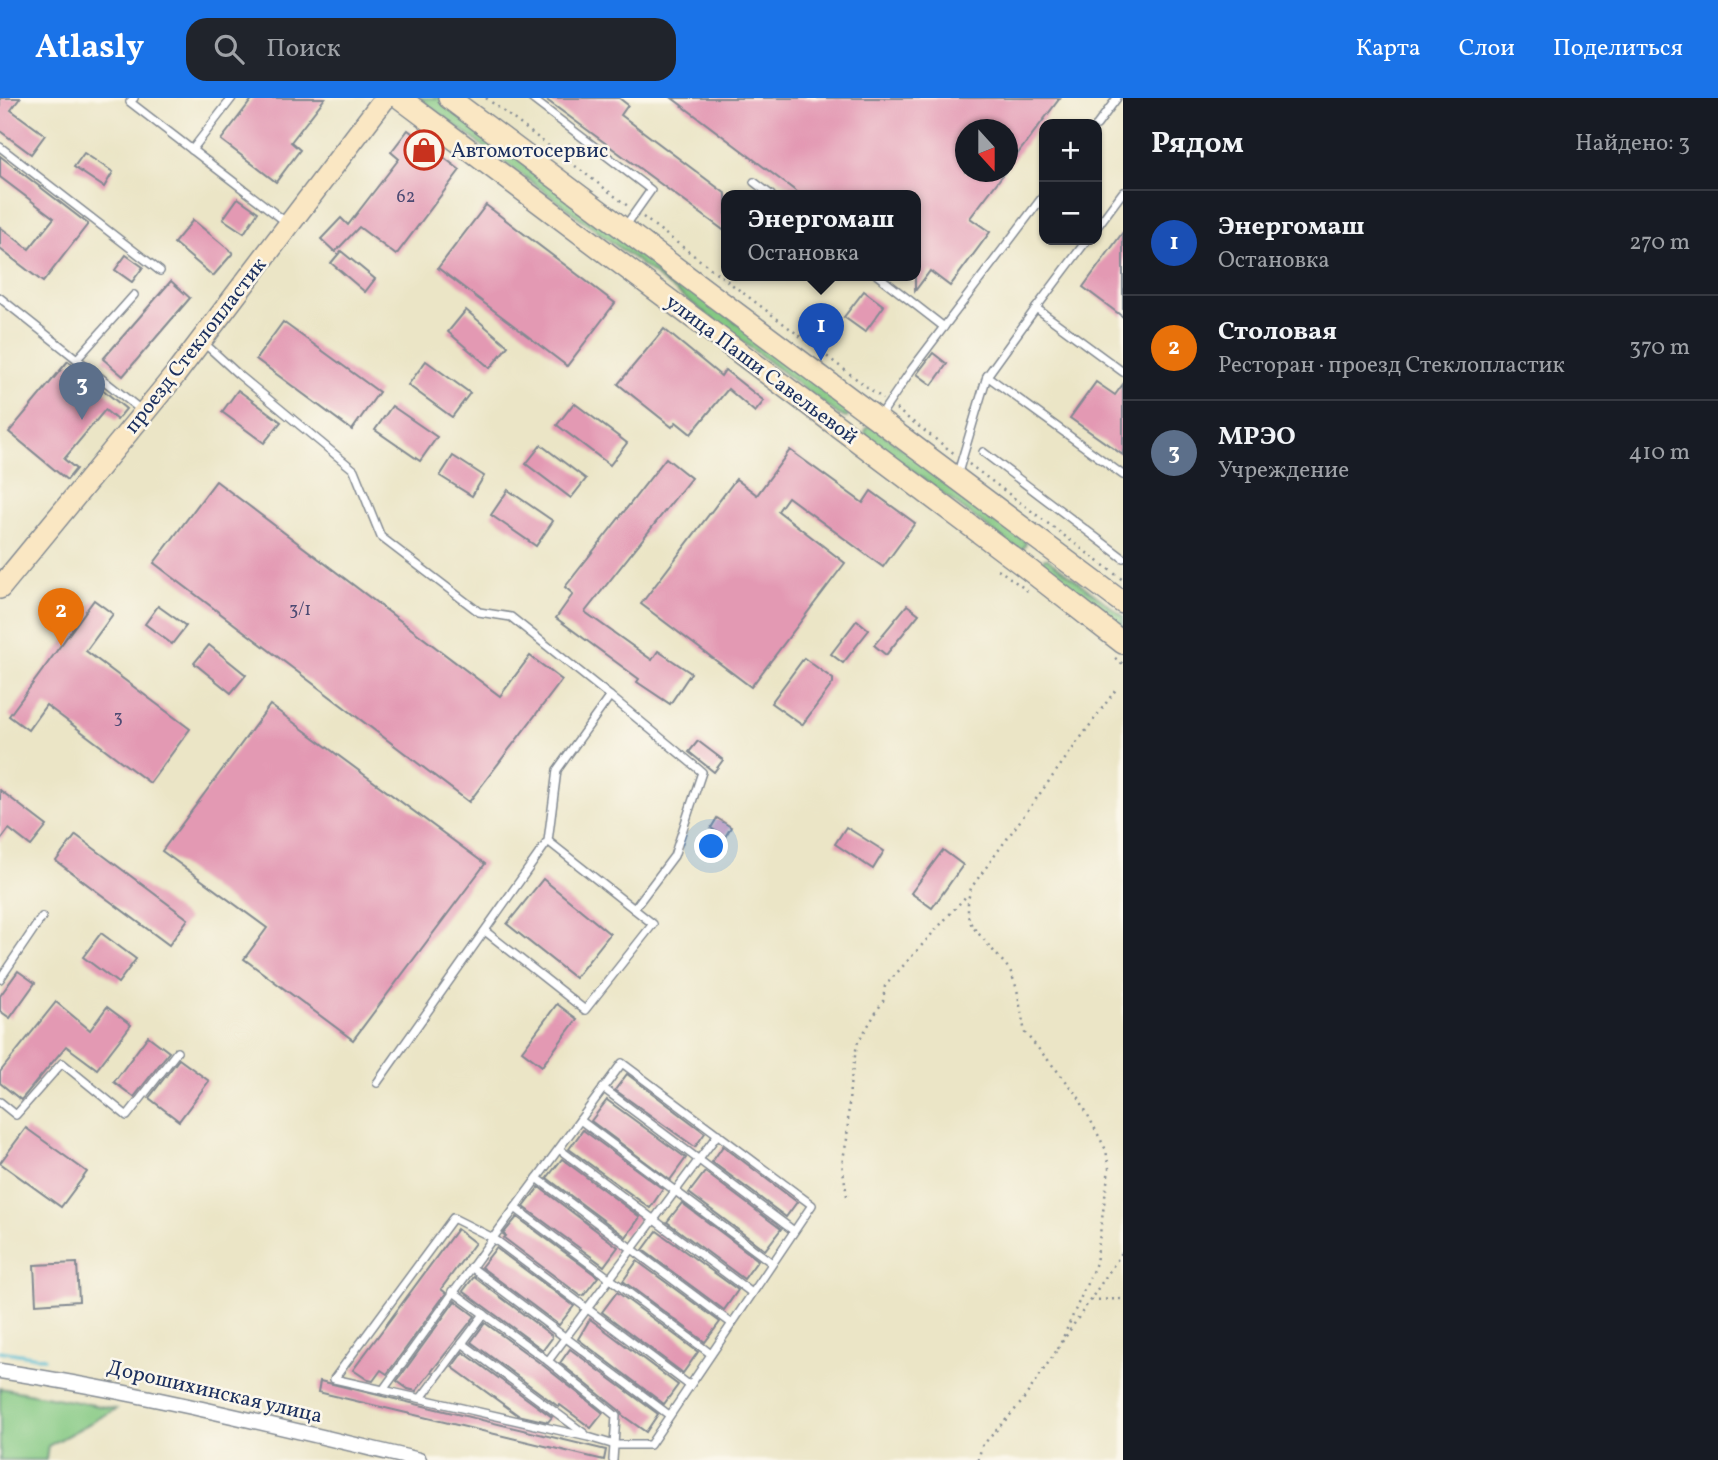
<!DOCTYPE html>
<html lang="ru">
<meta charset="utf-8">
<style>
body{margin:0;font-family:Vollkorn,serif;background:#20242c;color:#f1f3f6}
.controls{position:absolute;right:21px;top:21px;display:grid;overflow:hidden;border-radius:14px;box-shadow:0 2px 5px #0004}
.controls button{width:63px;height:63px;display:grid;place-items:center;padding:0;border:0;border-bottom:2px solid #363941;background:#171b24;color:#f1f3f6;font:35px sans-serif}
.compass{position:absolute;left:955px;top:21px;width:63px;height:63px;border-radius:50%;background:#171b24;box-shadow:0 2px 5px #0004;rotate:159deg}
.you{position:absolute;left:712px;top:749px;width:24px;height:24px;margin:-18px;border:5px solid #fff;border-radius:50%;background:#1a73e8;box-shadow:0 0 0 10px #1a73e833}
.badge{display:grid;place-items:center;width:46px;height:46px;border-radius:50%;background:#1a73e8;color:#fff;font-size:23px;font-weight:700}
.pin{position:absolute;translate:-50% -58px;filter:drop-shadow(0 2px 4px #0008)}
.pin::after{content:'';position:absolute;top:37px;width:24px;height:21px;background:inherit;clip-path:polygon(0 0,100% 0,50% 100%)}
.popup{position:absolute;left:721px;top:92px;width:200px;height:91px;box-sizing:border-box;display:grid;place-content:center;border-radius:14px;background:#171b24;filter:drop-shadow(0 2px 5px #0005);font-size:23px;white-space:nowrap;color:#9ea1a6}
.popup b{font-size:26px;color:#f1f3f6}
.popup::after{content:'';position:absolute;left:50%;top:100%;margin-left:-14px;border:14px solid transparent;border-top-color:#171b24}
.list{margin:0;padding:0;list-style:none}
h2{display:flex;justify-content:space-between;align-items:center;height:91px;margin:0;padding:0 28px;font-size:30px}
h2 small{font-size:23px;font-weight:400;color:#9ea1a6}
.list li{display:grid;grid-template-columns:46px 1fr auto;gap:21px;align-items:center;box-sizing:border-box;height:105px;padding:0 28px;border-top:2px solid #363941}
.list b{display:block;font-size:26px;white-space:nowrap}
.list p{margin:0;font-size:23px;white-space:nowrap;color:#9ea1a6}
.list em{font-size:23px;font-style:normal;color:#9ea1a6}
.icon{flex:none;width:38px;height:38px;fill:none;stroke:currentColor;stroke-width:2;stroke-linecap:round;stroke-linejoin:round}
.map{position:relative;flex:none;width:1123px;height:1362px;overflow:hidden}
header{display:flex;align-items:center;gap:42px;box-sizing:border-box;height:98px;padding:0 35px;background:#1a73e8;color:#fff}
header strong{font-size:33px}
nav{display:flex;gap:38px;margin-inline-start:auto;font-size:24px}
.search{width:490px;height:63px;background:#20242c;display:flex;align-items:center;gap:18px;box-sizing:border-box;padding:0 24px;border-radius:21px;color:#9ea1a6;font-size:26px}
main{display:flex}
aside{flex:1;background:#171b24}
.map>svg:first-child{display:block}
.green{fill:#85c983;stroke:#507c70;stroke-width:2}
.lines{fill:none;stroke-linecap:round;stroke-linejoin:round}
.stream{stroke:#52bad0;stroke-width:3.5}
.building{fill:#e399b3}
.lane-casing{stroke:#838a92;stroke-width:10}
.street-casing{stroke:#838a92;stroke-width:17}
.secondary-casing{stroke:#838a92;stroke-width:24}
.path{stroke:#838a92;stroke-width:2.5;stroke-dasharray:2 5;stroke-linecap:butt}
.lane{stroke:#fff;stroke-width:7}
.street{stroke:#fff;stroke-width:14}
.secondary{stroke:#fae7c3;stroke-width:21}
.labels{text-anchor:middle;stroke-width:5;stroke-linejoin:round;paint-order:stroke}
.number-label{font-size:18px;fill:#4d4a73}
.poi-label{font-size:21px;fill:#1b2f5e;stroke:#fbf7ec;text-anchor:start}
.street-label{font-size:21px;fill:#1b2f5e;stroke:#fbf7ec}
</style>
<header>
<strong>Atlasly</strong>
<div class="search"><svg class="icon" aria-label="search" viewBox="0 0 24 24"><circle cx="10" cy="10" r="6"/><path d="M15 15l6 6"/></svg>Поиск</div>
<nav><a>Карта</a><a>Слои</a><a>Поделиться</a></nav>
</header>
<main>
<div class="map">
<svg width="1123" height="1362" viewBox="0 0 1123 1362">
<rect width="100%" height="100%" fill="#fbf7ec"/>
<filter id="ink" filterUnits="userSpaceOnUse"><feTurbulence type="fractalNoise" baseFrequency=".0143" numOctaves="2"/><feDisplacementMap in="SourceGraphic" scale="14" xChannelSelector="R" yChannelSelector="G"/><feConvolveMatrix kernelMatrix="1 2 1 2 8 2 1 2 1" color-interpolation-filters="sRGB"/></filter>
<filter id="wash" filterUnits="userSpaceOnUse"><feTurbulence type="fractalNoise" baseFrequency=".00686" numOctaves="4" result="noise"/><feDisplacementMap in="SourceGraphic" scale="28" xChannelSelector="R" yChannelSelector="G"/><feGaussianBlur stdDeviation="1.57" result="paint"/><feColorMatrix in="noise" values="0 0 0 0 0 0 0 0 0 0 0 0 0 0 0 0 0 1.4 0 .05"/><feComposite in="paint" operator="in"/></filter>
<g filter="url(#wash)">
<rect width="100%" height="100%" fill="#ebe5c6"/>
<g class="green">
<polygon points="418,0 442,0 850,311 851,314 847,319 839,317 568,111"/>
<polygon points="868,328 874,329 1025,443 1026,446 1022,452 1015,450 866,338 865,333"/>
<polygon points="1044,460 1047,460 1123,518 1123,530 1041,469"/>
<polygon points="0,1290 116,1311 48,1348 46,1362 0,1362"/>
</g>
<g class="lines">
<polyline class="stream" points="0,1253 44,1260"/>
</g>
<g id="blocks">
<g class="building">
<polygon points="0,0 20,0 11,12 45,37 31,56 0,33"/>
<polygon points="253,0 325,0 291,44 300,52 276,84 221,42"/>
<polygon points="544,0 619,0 628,7 621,17 726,96 726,134"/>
<polygon points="672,0 1060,0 1007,70 1007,32 965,32 965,74 1005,74 970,120 990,134 950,188 930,173 915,193 915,97 801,97"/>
<polygon points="408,32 460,72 396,157 359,129 335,154 321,141 341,120 348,127 399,61 391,54"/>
<polygon points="84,55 113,74 104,89 74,69"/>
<polygon points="0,58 88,126 43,184 0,151 0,129 29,151 54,120 0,79"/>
<polygon points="238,100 258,114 244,135 223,121"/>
<polygon points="486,107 615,205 567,268 438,170"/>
<polygon points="193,122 233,155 213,178 174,145"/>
<polygon points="1123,134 1123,219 1083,189"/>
<polygon points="341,153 375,181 365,194 331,165"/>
<polygon points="126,157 143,169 132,184 115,172"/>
<polygon points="171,183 190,200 123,278 103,261"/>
<polygon points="864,193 884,208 865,234 844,219"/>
<polygon points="466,212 508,248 490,270 448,234"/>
<polygon points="283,224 379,294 352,332 256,261"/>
<polygon points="664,231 721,278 725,272 764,303 755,314 728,291 691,336 676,324 672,329 618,286"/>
<polygon points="933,255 947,266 932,287 917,276"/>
<polygon points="68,263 126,311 117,322 105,312 64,361 76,371 67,382 9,334"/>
<polygon points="426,263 470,295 452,319 408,287"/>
<polygon points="1096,284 1115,297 1123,286 1123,357 1070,320"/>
<polygon points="238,292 281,324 264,345 222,314"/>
<polygon points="574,305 627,345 610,367 557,327"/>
<polygon points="392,308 437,339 420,363 375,332"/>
<polygon points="541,347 586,381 571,400 526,366"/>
<polygon points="790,352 863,405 871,393 915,425 883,469 788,399 778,413 845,465 751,589 641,506 736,381 757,397"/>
<polygon points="453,358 484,378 472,398 440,378"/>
<polygon points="666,360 691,380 585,514 652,562 658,553 691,575 670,606 637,584 639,581 556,520 573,496 565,489"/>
<polygon points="216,383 500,598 530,558 562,582 469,704 154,465"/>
<polygon points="508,392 553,423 536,448 491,417"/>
<polygon points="94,502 113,516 86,553 190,631 150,685 46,607 28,632 9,618"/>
<polygon points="907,507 919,516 886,557 874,547"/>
<polygon points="158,508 186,528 172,546 145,526"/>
<polygon points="857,522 869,532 843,565 831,556"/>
<polygon points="209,547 246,577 231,595 194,565"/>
<polygon points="804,560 833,581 833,585 802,627 771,605"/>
<polygon points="270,607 485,766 353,942 244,861 267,830 162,753"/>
<polygon points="698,643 723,662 714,674 689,654"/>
<polygon points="0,692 47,728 31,748 9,731 0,743"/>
<polygon points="717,720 731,729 725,739 711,730"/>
<polygon points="846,729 884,753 873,771 835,746"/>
<polygon points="76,737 188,821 169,847 56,763"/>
<polygon points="943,752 963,767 932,810 911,795"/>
<polygon points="543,781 610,836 575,880 507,826"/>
<polygon points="101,835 136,861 118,885 83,859"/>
<polygon points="18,873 35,885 10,920 0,913 0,898"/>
<polygon points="56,904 90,932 107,909 131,927 97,971 66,948 21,1002 0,985 0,974"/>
<polygon points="557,906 577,921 542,968 522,953"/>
<polygon points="148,938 169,954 134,999 114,984"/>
<polygon points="179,961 209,983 179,1023 149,1000"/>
<polygon points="627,976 705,1035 695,1049 615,992"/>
<polygon points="607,1002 686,1060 670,1082 591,1023"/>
<polygon points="26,1030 87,1074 61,1109 0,1065"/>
<polygon points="583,1032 663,1091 650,1110 569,1051"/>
<polygon points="723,1048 797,1104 786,1119 712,1064"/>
<polygon points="562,1061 640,1119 626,1139 547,1080"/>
<polygon points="705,1074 781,1131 765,1152 689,1095"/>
<polygon points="539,1089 618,1149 604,1168 524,1109"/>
<polygon points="682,1105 758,1162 744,1181 667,1124"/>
<polygon points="517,1119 598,1179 584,1197 581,1198 504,1140 506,1138 503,1136"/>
<polygon points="457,1131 475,1145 441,1191 446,1195 387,1276 381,1272 373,1283 368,1282 353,1272"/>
<polygon points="657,1133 738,1192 724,1212 643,1152"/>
<polygon points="496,1150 574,1208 559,1227 481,1169"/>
<polygon points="637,1163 720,1224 705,1244 623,1183"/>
<polygon points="77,1165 79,1203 36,1206 34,1167"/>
<polygon points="474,1179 551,1237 552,1240 543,1252 463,1193"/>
<polygon points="617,1194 698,1254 683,1275 602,1214"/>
<polygon points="455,1203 475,1218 416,1293 408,1291 397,1283"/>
<polygon points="590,1221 678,1287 664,1306 578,1241"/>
<polygon points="485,1225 544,1268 603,1315 591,1330 560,1307 559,1309 471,1244"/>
<polygon points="570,1251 658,1316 646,1334 622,1317 620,1313 560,1265"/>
<polygon points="463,1254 552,1319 548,1324 518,1317 452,1269"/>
<polygon points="320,1283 606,1352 604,1362 318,1294"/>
</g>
</g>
</g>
<g filter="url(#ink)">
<use href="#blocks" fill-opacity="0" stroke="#838a92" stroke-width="2"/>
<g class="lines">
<g class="lane-casing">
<g id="lane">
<polyline points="134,0 130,4 286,124"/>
<polyline points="531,0 651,92 624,130"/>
<polyline points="1097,27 1117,0"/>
<polyline points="0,49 160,173"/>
<polyline points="192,52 232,0"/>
<polyline points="754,84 771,97"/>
<polyline points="1097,129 1123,94"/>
<polyline points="877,177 944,229"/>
<polyline points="0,200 141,312"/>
<polyline points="1036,210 1087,142"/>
<polyline points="204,245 238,276 354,372 381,439 479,514 511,519 610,598 557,672 548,743 377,985"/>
<polyline points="77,261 134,197"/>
<polyline points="1123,274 1036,210 987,278 1123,377"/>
<polyline points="878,321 912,271 1044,97"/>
<polyline points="983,354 1123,460"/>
<polyline points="957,378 987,278"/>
<polyline points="610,598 702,674 674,758 634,811"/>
<polyline points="485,833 585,912 653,826 548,743"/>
<polyline points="0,881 42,819"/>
<polyline points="603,990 794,1133"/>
<polyline points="0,1004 16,1017 62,965 127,1018 177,954"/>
<polyline points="580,1022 772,1165"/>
<polyline points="559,1051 752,1195"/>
<polyline points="537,1080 731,1225"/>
<polyline points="515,1110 711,1256"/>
<polyline points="471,1169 669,1317"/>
<polyline points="452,1193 548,1263 616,1318 613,1362"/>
<polyline points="462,1245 585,1336"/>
<polyline points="548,1263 718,1036"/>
<polyline points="383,1292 334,1281 453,1120 493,1140 622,965 812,1107 650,1347 615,1347 588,1339 383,1292 493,1140 689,1287"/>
<polyline points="421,1300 484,1216"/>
</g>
</g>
<g class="street-casing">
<path id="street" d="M0 1273C141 1294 280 1329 419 1362"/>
</g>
<g class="secondary-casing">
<g id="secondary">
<polyline points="400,0 1024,468 1123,545"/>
<polyline points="449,0 1123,505"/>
<polyline points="0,490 175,277 385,0"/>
</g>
</g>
<g class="path">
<polyline points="486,0 629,109"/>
<polyline points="643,119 883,301"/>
<polyline points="896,311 955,356"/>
<polyline points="969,366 1123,482"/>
<polyline points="998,471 1029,494"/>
<polyline points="1115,560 1123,566"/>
<polyline points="847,1098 842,1066 847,1041 850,988 857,946 883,903 885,888 968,796"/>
<polyline points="1091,1202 1123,1201"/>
<polyline points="1062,1244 1123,1153"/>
<polyline points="1058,1251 1096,1165 1109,1070 1106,1052 1077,996 1025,935 1017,891 1010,872 972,828 968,818 968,802 971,790 1117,590"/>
<polyline points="978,1362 982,1348 1021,1305 1059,1249"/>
</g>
<use href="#lane" class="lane"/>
<use href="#street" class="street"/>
<use href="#secondary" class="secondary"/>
</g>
</g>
<defs>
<g id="shop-ring" transform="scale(2.0125)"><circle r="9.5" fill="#fbf7ec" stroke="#c8321e" stroke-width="1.5"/><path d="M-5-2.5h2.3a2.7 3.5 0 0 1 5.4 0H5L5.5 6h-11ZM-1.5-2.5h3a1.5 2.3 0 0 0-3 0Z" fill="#c8321e"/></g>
</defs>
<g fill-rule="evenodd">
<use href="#shop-ring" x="424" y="52"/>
</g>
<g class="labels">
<g class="number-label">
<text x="406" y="104">62</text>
<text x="300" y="517">3/1</text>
<text x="118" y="625">3</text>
</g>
<g class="poi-label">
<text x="451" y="59">Автомотосервис</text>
</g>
<g class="street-label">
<text transform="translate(195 247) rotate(-52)" y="7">проезд Стеклопластик</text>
<text transform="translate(762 271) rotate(37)" y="7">улица Паши Савельевой</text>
<text transform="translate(215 1293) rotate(13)" y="7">Дорошихинская улица</text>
</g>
</g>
</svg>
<div class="controls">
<button>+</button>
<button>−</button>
</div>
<svg class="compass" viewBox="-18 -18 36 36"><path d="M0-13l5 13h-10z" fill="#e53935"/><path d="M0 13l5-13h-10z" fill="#9ea1a6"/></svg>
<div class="you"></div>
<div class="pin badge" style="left:821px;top:263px;background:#1a4fb4">1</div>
<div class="popup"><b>Энергомаш</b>Остановка</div>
<div class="pin badge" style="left:61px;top:548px;background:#e8710a">2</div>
<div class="pin badge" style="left:82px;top:322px;background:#5c6f8a">3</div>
</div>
<aside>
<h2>Рядом<small>Найдено: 3</small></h2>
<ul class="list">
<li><span class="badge" style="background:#1a4fb4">1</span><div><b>Энергомаш</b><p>Остановка</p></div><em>270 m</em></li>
<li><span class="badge" style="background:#e8710a">2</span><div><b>Столовая</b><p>Ресторан · проезд Стеклопластик</p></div><em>370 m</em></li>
<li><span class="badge" style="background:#5c6f8a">3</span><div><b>МРЭО</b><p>Учреждение</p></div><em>410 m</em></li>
</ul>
</aside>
</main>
